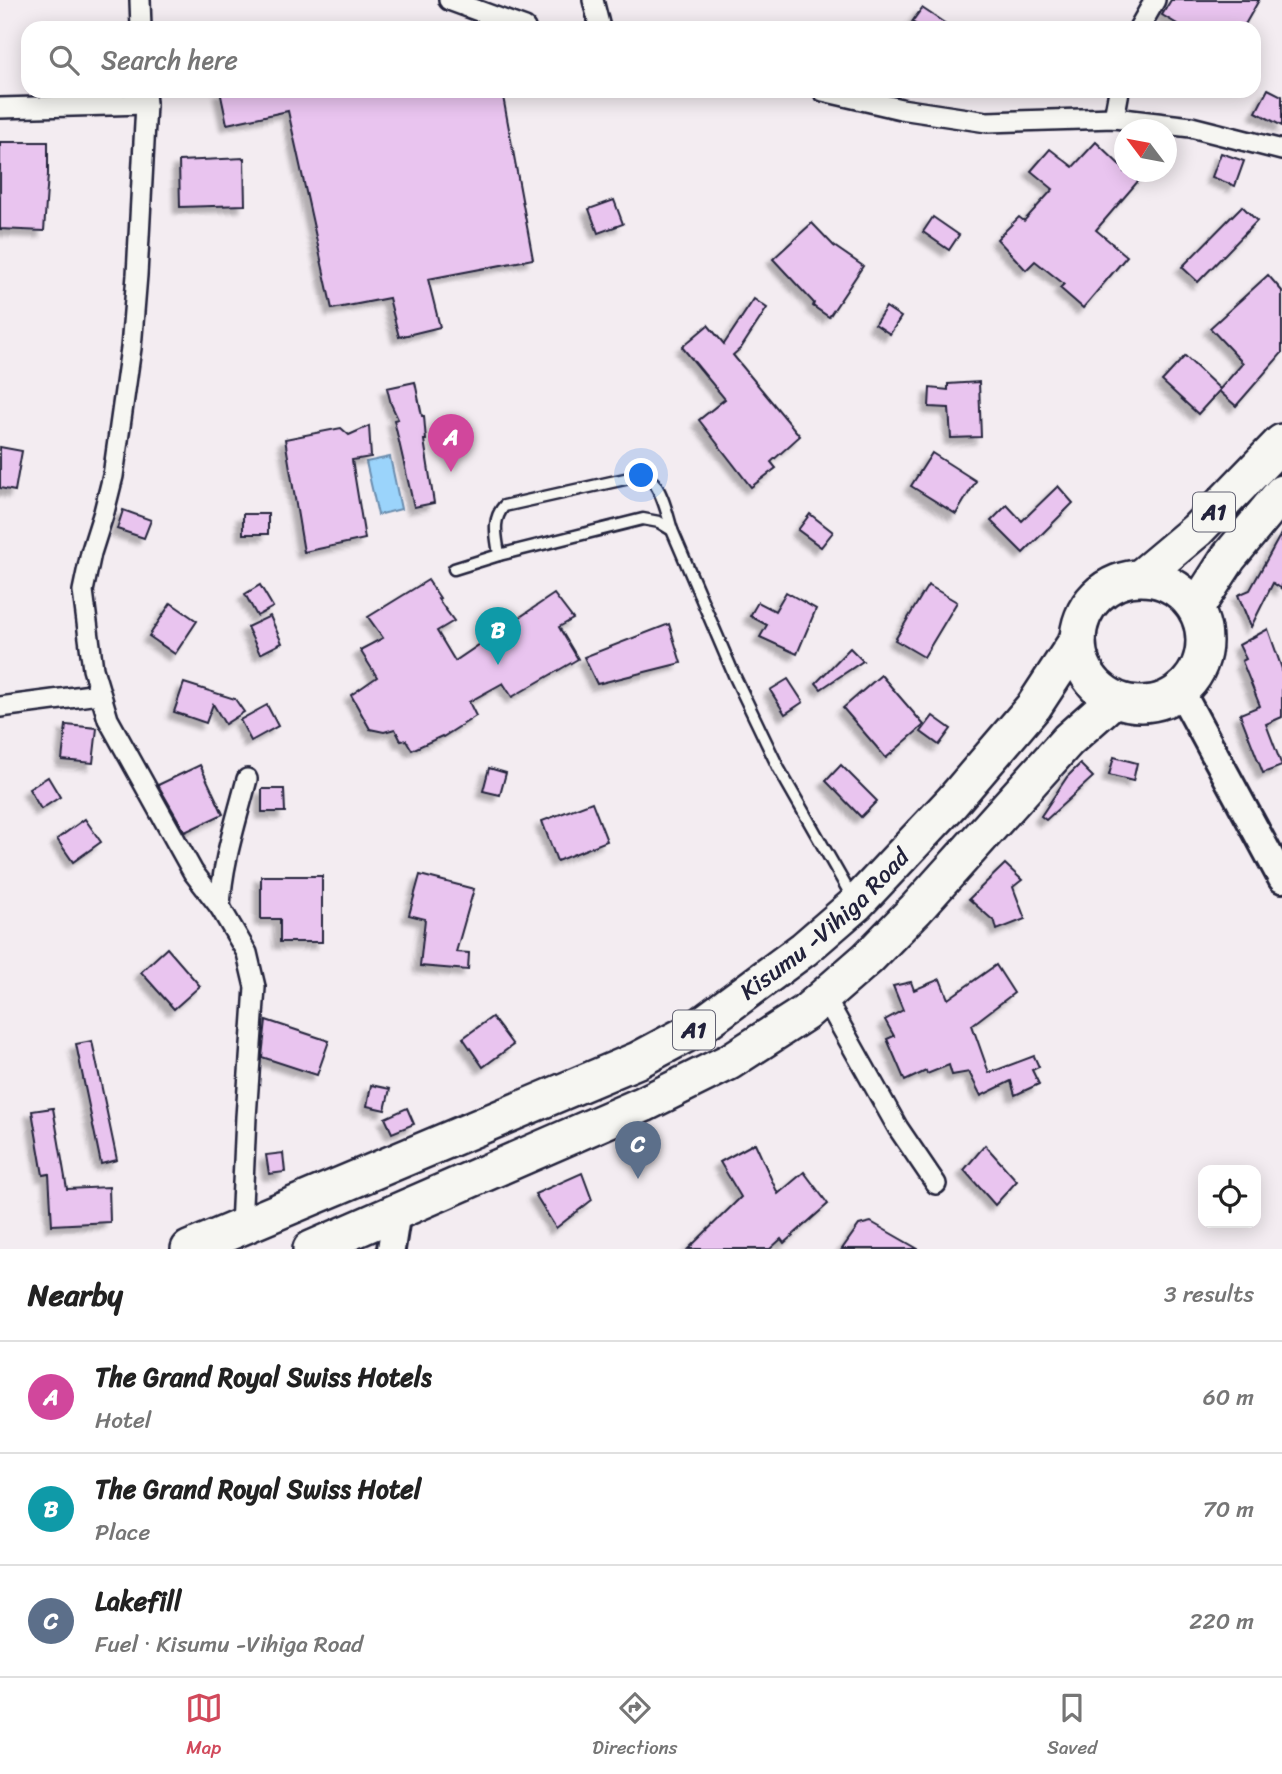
<!DOCTYPE html>
<meta charset="utf-8">
<style>
body{margin:0;font-family:Sriracha,sans-serif;background:#f6f6f6;color:#222}
.controls{position:absolute;right:21px;bottom:21px;display:grid;overflow:hidden;border-radius:14px;box-shadow:0 4px 18px #0003}
.controls button{width:63px;height:63px;display:grid;place-items:center;padding:0;border:0;border-bottom:2px solid #e0e0e0;background:#fff;color:#222;font:35px sans-serif}
.compass{position:absolute;left:1114px;top:119px;width:63px;height:63px;border-radius:50%;background:#fff;box-shadow:0 4px 18px #0003;rotate:302deg}
.you{position:absolute;left:642px;top:476px;width:24px;height:24px;margin:-18px;border:5px solid #fff;border-radius:50%;background:#1a73e8;box-shadow:0 0 0 10px #1a73e833}
.badge{display:grid;place-items:center;width:46px;height:46px;border-radius:50%;background:#d1495b;color:#fff;font-size:23px;font-weight:700}
.pin{position:absolute;translate:-50% -58px;filter:drop-shadow(0 2px 4px #0008)}
.pin::after{content:'';position:absolute;top:37px;width:24px;height:21px;background:inherit;clip-path:polygon(0 0,100% 0,50% 100%)}
.list{margin:0;padding:0;list-style:none}
h2{display:flex;justify-content:space-between;align-items:center;height:91px;margin:0;padding:0 28px;font-size:30px}
h2 small{font-size:23px;font-weight:400;color:#767676}
.list li{display:grid;grid-template-columns:46px 1fr auto;gap:21px;align-items:center;box-sizing:border-box;height:112px;padding:0 28px;border-top:2px solid #e0e0e0}
.list b{display:block;font-size:26px;white-space:nowrap}
.list p{margin:0;font-size:23px;white-space:nowrap;color:#767676}
.list em{font-size:23px;font-style:normal;color:#767676}
.icon{flex:none;width:38px;height:38px;fill:none;stroke:currentColor;stroke-width:2;stroke-linecap:round;stroke-linejoin:round}
.map{position:relative;flex:none;width:1282px;height:1249px;overflow:hidden}
.search{position:absolute;background:#fff;box-shadow:0 4px 18px #0003;left:21px;right:21px;top:21px;height:77px;display:flex;align-items:center;gap:18px;box-sizing:border-box;padding:0 24px;border-radius:21px;color:#767676;font-size:26px}
.sheet{height:427px;background:#fff}
nav{display:flex;justify-content:space-around;align-items:center;box-sizing:border-box;height:98px;border-top:2px solid #e0e0e0;background:#fff;font-size:19px;color:#767676}
nav a{display:grid;justify-items:center;gap:4px}
nav .on{color:#d1495b}
.map>svg:first-child{display:block}
.water{fill:#9bd4fb;stroke:#6b8dae;stroke-width:2}
.building{fill:#e9c4ef;stroke:#22223b;stroke-width:2;filter:url(#shadow)}
.lines{fill:none;stroke-linecap:round;stroke-linejoin:round}
.lane-casing{stroke:#22223b;stroke-width:15}
.street-casing{stroke:#22223b;stroke-width:24}
.secondary-casing{stroke:#22223b;stroke-width:32}
.highway-casing{stroke:#22223b;stroke-width:40}
.lane{stroke:#f6f6f2;stroke-width:10}
.street{stroke:#f6f6f2;stroke-width:19}
.secondary{stroke:#f6f6f2;stroke-width:26}
.highway{stroke:#f6f6f2;stroke-width:35}
.labels{text-anchor:middle;stroke-width:7;stroke-linejoin:round;paint-order:stroke}
.shield{fill:#f6f6f2;stroke:#626272;stroke-width:2}
.shield-label{font-size:23px;font-weight:bold;fill:#22223b}
.street-label{font-size:24px;fill:#22223b;stroke:#f6f6f2}
</style>
<div class="map">
<svg width="1282" height="1249" viewBox="0 0 1282 1249">
<defs>
<filter id="shadow"><feDropShadow dx="-6" dy="6" stdDeviation="2" flood-color="#0004"/></filter>
</defs>
<rect width="100%" height="100%" fill="#f3ecf1"/>
<filter id="ink" filterUnits="userSpaceOnUse"><feTurbulence type="fractalNoise" baseFrequency=".0143" numOctaves="2"/><feDisplacementMap in="SourceGraphic" scale="14" xChannelSelector="R" yChannelSelector="G"/><feConvolveMatrix kernelMatrix="1 2 1 2 8 2 1 2 1" color-interpolation-filters="sRGB"/></filter>
<g filter="url(#ink)">
<polygon class="water" points="390,457 401,509 378,515 366,462"/>
<g class="building">
<polygon points="1171,0 1259,0 1243,28 1184,28 1162,15"/>
<polygon points="922,8 952,28 922,28 912,22"/>
<polygon points="1268,89 1282,96 1282,126 1256,112"/>
<polygon points="220,91 502,91 533,259 428,279 440,327 399,337 389,298 332,309 288,111 227,124"/>
<polygon points="0,142 48,142 48,174 44,231 0,229"/>
<polygon points="1096,142 1124,169 1124,172 1146,172 1096,230 1127,256 1083,308 1060,288 1064,284 1035,261 1026,270 997,239 1019,217 1024,221 1053,189 1031,171 1050,149 1073,167"/>
<polygon points="1221,153 1244,161 1235,186 1212,177"/>
<polygon points="244,158 245,205 180,207 179,161"/>
<polygon points="614,200 623,224 598,233 589,209"/>
<polygon points="1242,206 1257,221 1198,282 1182,267"/>
<polygon points="933,217 959,235 949,250 923,232"/>
<polygon points="812,223 834,246 863,266 829,317 813,306 814,303 773,259"/>
<polygon points="1268,275 1282,291 1282,353 1236,406 1219,391 1198,414 1162,381 1185,356 1220,389 1243,363 1210,328"/>
<polygon points="754,299 767,308 741,348 733,355 800,436 771,462 776,468 751,487 699,420 725,399 682,347 708,325 724,344"/>
<polygon points="886,307 901,317 890,334 875,324"/>
<polygon points="415,382 422,416 424,416 426,440 424,440 434,503 414,507 394,420 398,419 391,404 387,388"/>
<polygon points="979,382 981,437 951,438 949,408 929,407 930,388 948,390 948,384"/>
<polygon points="369,426 371,457 352,460 365,539 304,552 285,439 341,428 349,435"/>
<polygon points="0,447 22,451 15,491 0,488"/>
<polygon points="932,453 976,481 956,514 911,486"/>
<polygon points="1058,486 1073,503 1023,553 991,521 1007,505 1022,521"/>
<polygon points="123,510 151,520 144,538 117,529"/>
<rect x="243" y="514" width="25" height="20"/>
<polygon points="810,514 833,532 821,547 798,530"/>
<polygon points="1282,532 1282,589 1273,583 1251,627 1238,595 1250,590"/>
<polygon points="428,580 440,598 438,599 454,621 437,631 455,661 554,594 573,619 559,627 578,659 512,697 503,683 469,702 476,716 443,737 442,736 412,750 406,740 401,741 395,729 384,732 370,729 351,695 377,677 360,650 383,638 368,617"/>
<polygon points="260,585 273,607 257,616 245,594"/>
<polygon points="928,585 957,602 924,657 895,640"/>
<polygon points="786,592 816,609 797,654 760,637 767,625 750,616 758,602 775,611"/>
<polygon points="171,603 197,621 175,654 149,636"/>
<polygon points="270,616 282,643 260,654 247,627"/>
<polygon points="669,624 681,663 597,684 584,657"/>
<polygon points="1268,629 1282,669 1282,717 1266,724 1282,766 1263,773 1240,714 1260,706 1242,661 1246,659 1239,645"/>
<polygon points="850,648 863,661 821,689 816,683"/>
<polygon points="881,675 924,725 886,758 843,708"/>
<polygon points="788,679 803,702 785,714 770,690"/>
<polygon points="184,683 235,699 244,712 225,724 213,704 206,723 174,712"/>
<polygon points="267,705 278,726 251,741 240,720"/>
<polygon points="933,716 951,729 939,745 921,732"/>
<polygon points="66,725 97,728 93,763 62,760"/>
<polygon points="1114,757 1137,763 1133,781 1109,775"/>
<polygon points="1080,764 1093,777 1046,820 1041,816 1067,777"/>
<polygon points="200,765 223,814 185,832 158,785"/>
<polygon points="841,765 877,801 861,817 826,781"/>
<polygon points="489,768 506,773 500,795 483,791"/>
<polygon points="48,777 60,797 41,809 29,789"/>
<polygon points="262,789 284,789 285,812 262,812"/>
<polygon points="592,802 607,841 557,861 542,821"/>
<polygon points="85,819 101,842 73,862 57,839"/>
<polygon points="1005,864 1022,880 1013,887 1025,919 997,930 995,922 969,899"/>
<polygon points="420,875 474,889 456,952 469,953 468,970 420,966 425,919 409,915"/>
<polygon points="261,876 322,876 322,942 280,942 280,919 261,919"/>
<polygon points="167,948 200,986 174,1009 141,972"/>
<polygon points="996,965 1014,993 972,1025 989,1073 1034,1056 1039,1067 1032,1070 1039,1084 1015,1095 1011,1081 981,1096 969,1072 952,1075 949,1065 927,1074 926,1071 905,1081 887,1039 894,1036 885,1020 903,1010 893,986 911,982 914,990 940,979 948,999"/>
<polygon points="492,1017 513,1045 483,1067 463,1038"/>
<polygon points="266,1020 329,1041 317,1075 262,1057"/>
<polygon points="92,1041 117,1160 101,1164 76,1044"/>
<polygon points="371,1085 390,1089 385,1110 367,1106"/>
<polygon points="53,1108 67,1189 109,1187 110,1222 52,1225 49,1174 43,1175 32,1111"/>
<polygon points="407,1108 414,1124 392,1133 385,1118"/>
<polygon points="755,1143 778,1194 804,1172 828,1204 784,1243 781,1239 770,1249 688,1249 741,1197 720,1162"/>
<polygon points="985,1145 1017,1181 995,1205 964,1170"/>
<polygon points="283,1153 285,1172 269,1174 266,1155"/>
<polygon points="582,1173 592,1200 556,1228 535,1194"/>
<polygon points="871,1222 918,1249 842,1249 859,1225"/>
</g>
<g class="lines">
<g class="lane-casing">
<g id="lane">
<path d="M499 555C497 537 491 521 504 506L634 477C640 476 647 476 651 480 662 489 668 517 672 530"/>
<polyline points="454,569 499,555 643,519 659,522 672,530 734,675 779,769 852,897"/>
</g>
</g>
<g class="street-casing">
<g id="street">
<polyline points="140,0 141,28"/>
<polyline points="449,0 525,28"/>
<polyline points="593,0 600,28"/>
<polyline points="1139,28 1155,0"/>
<polyline points="145,91 146,104 137,275 131,348 113,476 104,512 91,553 83,591 93,669 108,719 193,872 220,907 247,953 255,987 246,1117 241,1227"/>
<polyline points="823,91 901,109 987,122 1114,118 1191,127 1282,150"/>
<polyline points="0,108 146,104"/>
<polyline points="1114,118 1119,91"/>
<polyline points="0,707 99,694"/>
<path d="M220 907C222 863 236 822 247 779"/>
<polyline points="824,996 898,1128 936,1184"/>
</g>
</g>
<g class="secondary-casing">
<g id="secondary">
<polyline points="1180,690 1282,879"/>
<polyline points="391,1249 397,1211"/>
</g>
</g>
<g class="highway-casing">
<g id="highway">
<polyline points="1141,577 1197,530 1282,442"/>
<circle cx="1141" cy="641" r="63"/>
<polyline points="1196,608 1229,557 1282,493"/>
<path id="s1" d="M189 1249 638 1060 696 1029 804 949 856 904 952 802 1034 706 1078 639"/>
<polyline points="311,1249 644,1104 729,1062 805,1013 868,958 916,909 1068,740 1114,699"/>
</g>
</g>
<use href="#lane" class="lane"/>
<use href="#street" class="street"/>
<use href="#secondary" class="secondary"/>
<use href="#highway" class="highway"/>
</g>
</g>
<g class="labels">
<g class="shield">
<rect x="1193" y="492.5" width="42" height="39" rx="5"/>
<rect x="673" y="1010.5" width="42" height="39" rx="5"/>
</g>
<g class="shield-label">
<text x="1214" y="520">A1</text>
<text x="694" y="1038">A1</text>
</g>
<g class="street-label">
<text dy="8" stroke="none"><textPath href="#s1" startOffset="719">Kisumu -Vihiga Road</textPath></text>
</g>
</g>
</svg>
<div class="controls">
<button><svg class="icon" aria-label="locate" viewBox="0 0 24 24"><circle cx="12" cy="12" r="6"/><path d="M12 2v4M12 18v4M2 12h4M18 12h4"/></svg></button>
</div>
<svg class="compass" viewBox="-18 -18 36 36"><path d="M0-13l5 13h-10z" fill="#e53935"/><path d="M0 13l5-13h-10z" fill="#767676"/></svg>
<div class="you"></div>
<div class="pin badge" style="left:451px;top:472px;background:#d1479c">A</div>
<div class="pin badge" style="left:498px;top:665px;background:#0f9aa8">B</div>
<div class="pin badge" style="left:638px;top:1179px;background:#5c6f8a">C</div>
<div class="search"><svg class="icon" aria-label="search" viewBox="0 0 24 24"><circle cx="10" cy="10" r="6"/><path d="M15 15l6 6"/></svg>Search here</div>
</div>
<section class="sheet">
<h2>Nearby<small>3 results</small></h2>
<ul class="list">
<li><span class="badge" style="background:#d1479c">A</span><div><b>The Grand Royal Swiss Hotels</b><p>Hotel</p></div><em>60 m</em></li>
<li><span class="badge" style="background:#0f9aa8">B</span><div><b>The Grand Royal Swiss Hotel</b><p>Place</p></div><em>70 m</em></li>
<li><span class="badge" style="background:#5c6f8a">C</span><div><b>Lakefill</b><p>Fuel · Kisumu -Vihiga Road</p></div><em>220 m</em></li>
</ul>
</section>
<nav>
<a class="on"><svg class="icon" aria-label="map" viewBox="0 0 24 24"><path d="M3 6l6-2 6 2 6-2v14l-6 2-6-2-6 2zM9 4v14M15 6v14"/></svg>Map</a>
<a><svg class="icon" aria-label="directions" viewBox="0 0 24 24"><path d="M12 3l9 9-9 9-9-9zM9 14v-3h6M13 9l2 2-2 2"/></svg>Directions</a>
<a><svg class="icon" aria-label="saved" viewBox="0 0 24 24"><path d="M7 4h10v16l-5-4-5 4z"/></svg>Saved</a>
</nav>
